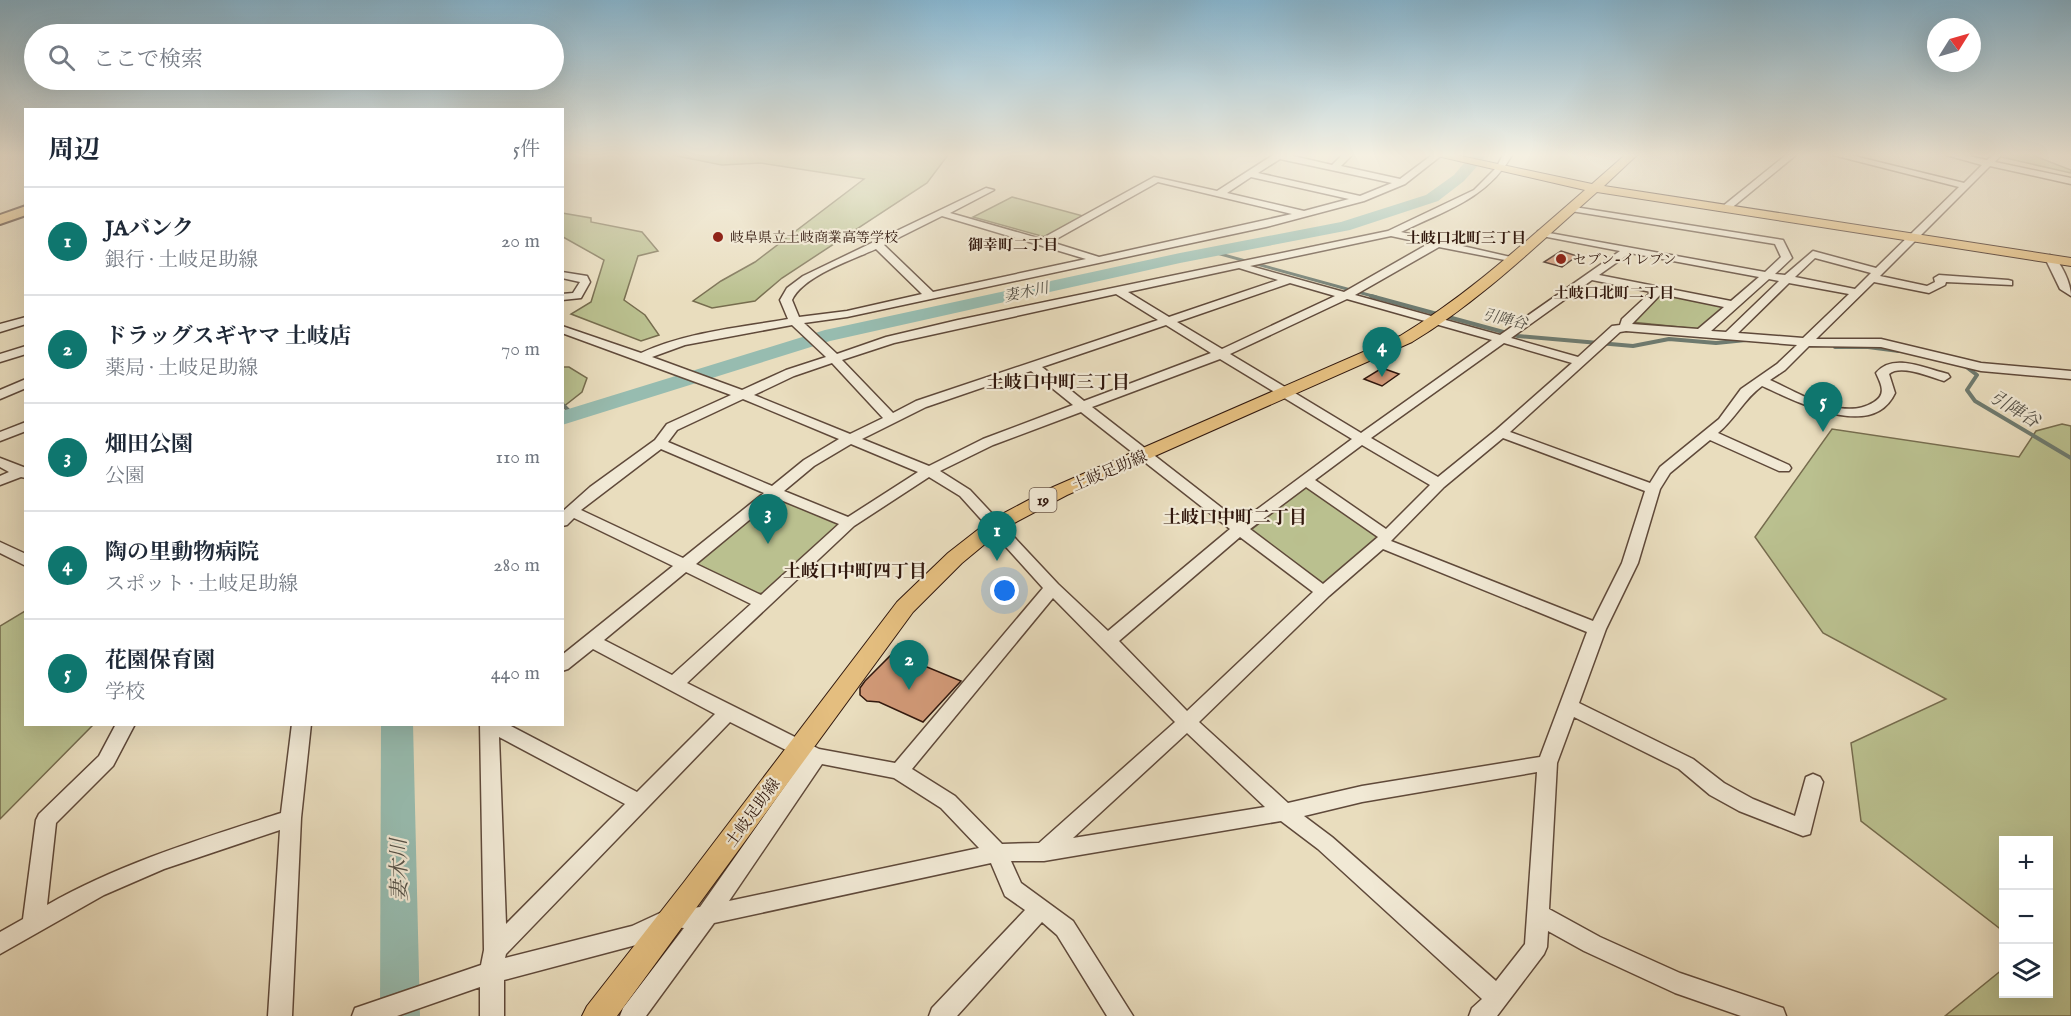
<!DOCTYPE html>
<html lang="ja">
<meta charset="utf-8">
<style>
body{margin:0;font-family:"IM FELL English","Noto Serif JP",serif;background:#f6f6f7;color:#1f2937}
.controls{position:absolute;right:18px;bottom:18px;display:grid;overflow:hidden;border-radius:0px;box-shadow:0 6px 24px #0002}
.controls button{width:54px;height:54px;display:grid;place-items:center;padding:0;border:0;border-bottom:2px solid #e0e1e3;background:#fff;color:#1f2937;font:30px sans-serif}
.compass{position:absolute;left:1927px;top:18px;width:54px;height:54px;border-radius:50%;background:#fff;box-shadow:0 6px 24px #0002;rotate:53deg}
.you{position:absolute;left:1005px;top:591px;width:21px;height:21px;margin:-15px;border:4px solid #fff;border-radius:50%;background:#1a73e8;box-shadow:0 0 0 9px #1a73e833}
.badge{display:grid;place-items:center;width:39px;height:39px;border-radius:50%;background:#0f766e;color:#fff;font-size:20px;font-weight:700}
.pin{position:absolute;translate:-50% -50px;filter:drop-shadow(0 2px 3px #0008)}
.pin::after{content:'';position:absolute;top:32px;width:21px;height:18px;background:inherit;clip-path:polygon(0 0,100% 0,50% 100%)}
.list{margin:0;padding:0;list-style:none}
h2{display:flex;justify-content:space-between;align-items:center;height:78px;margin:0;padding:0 24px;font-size:26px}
h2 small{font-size:20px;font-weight:400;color:#747a83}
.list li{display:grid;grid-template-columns:39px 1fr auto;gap:18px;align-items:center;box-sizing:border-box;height:108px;padding:0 24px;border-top:2px solid #e0e1e3}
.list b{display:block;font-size:22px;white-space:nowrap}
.list p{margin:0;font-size:20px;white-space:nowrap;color:#747a83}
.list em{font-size:20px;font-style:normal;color:#747a83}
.icon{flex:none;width:33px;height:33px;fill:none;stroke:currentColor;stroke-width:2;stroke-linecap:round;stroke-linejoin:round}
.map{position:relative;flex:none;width:2071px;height:1016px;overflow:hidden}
.search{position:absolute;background:#fff;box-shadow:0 6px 24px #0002;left:24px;top:24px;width:540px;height:66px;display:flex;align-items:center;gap:15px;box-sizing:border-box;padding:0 21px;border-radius:33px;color:#747a83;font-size:22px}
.panel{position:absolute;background:#fff;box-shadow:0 6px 24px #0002;left:24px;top:108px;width:540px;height:618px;border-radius:0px}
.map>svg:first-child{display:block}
.green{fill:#bac08f;stroke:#766c4e;stroke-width:1.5}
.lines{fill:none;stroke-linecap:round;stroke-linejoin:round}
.stream-far1{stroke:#6e7a6f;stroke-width:3}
.stream{stroke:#6e7a6f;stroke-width:4}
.river{fill:#97bcb0;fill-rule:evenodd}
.building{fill:#d19977;stroke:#31180e;stroke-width:1.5}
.minor-casing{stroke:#5f493a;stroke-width:3}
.major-casing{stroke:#31180e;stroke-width:2}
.highway-casing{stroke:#31180e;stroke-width:4}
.minor{fill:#f1e9d5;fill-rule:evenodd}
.major{fill:#e4be7f;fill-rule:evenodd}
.highway{fill:#e4be7f;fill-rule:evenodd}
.poi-dot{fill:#8f2418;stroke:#f1e9d5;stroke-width:2}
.labels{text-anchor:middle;stroke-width:4.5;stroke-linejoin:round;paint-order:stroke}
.far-poi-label{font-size:14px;fill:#31180e;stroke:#f1e9d5;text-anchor:start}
.far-neighbourhood-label{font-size:15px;font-weight:bold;fill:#31180e;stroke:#f1e9d5}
.far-water-label{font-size:15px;font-style:italic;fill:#555147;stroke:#f1e9d5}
.shield{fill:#f1e9d5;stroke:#6b574a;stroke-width:1.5}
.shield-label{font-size:15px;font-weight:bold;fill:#31180e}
.street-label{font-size:16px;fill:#31180e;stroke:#f1e9d5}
.neighbourhood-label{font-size:18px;font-weight:bold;fill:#31180e;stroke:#f1e9d5}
.water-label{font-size:18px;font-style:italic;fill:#555147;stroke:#f1e9d5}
.near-water-label{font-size:21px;font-style:italic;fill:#555147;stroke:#f1e9d5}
</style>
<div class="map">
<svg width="2071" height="1016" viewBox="0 0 2071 1016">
<rect width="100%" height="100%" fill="#e9ddbe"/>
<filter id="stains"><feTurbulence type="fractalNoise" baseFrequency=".00333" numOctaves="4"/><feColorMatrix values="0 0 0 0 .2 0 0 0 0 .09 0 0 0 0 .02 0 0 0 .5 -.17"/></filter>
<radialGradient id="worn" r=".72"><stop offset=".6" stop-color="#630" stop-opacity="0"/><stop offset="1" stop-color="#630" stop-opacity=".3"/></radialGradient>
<g class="green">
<polygon points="948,155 927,183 782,278 755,301 712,308 693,301 721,281 755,262 864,179 761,163 722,165 672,155"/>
<polygon points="1992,155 2032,155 2071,170 2071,173"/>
<polygon points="1012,197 1083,216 1045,237 973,217"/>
<polygon points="562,213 591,218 591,222 642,232 658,251 638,256 624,300 645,315 659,335 641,341 571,314 591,302 604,260 563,237"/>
<polygon points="1661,293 1723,305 1725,307 1699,329 1631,322"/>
<polygon points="563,367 569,367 587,378 582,392 563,407"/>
<polygon points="2062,424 2071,426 2071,1016 1945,1016 2003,969 2004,994 2048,994 2048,840 2004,840 2003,931 1861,821 1851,743 1946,699 1823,633 1755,537 1832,429 2019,457 2036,431"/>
<polygon points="1306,486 1378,536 1324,586 1251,533 1251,530"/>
<polygon points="776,498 839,522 838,527 763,593 756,594 697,566 698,562"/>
<polygon points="25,611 26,724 93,725 0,819 0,626"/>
</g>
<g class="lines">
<polyline class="stream-far1" points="1213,252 1376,297"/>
<g class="stream">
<polyline points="1371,296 1518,336 1633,346 1669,339 1716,343 1746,340"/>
<polyline points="1835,347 1868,347 1899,351"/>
<polyline points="1965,366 1977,375 1967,390 1975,401 2071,458"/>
<polyline points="562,404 573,415"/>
</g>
<g class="river">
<polygon points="1471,155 1487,155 1464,181 1438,201 1350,230 1180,263 830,341 562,425 562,411 825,330 1180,253 1341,222 1426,195 1454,175"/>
<polygon points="381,724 413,724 420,1016 380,1016"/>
</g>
</g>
<g class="building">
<polygon points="1561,251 1577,256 1562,267 1544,262"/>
<polygon points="1382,368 1399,374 1382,386 1364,379"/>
<polygon points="893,653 961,681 923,722 879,702 867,701 860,695 860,688 865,681"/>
</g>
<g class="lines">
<g class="minor-casing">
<g id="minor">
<path d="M1273 155H1289L1332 165 1342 155H1352L1341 166 1400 179 1432 155H1442L1405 184 1364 201 1266 227 847 317 804 323 837 354 886 337 958 320 1388 231 1474 190 1496 168 1503 155H1512C1487 199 1444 211 1401 232L1515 258V262L1439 247 1355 295 1500 335 1620 251 1542 236 1538 235V231L1765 272 1781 257 1775 244 1571 211 1568 210V206L1783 240 1792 258 1775 274 1785 275 1813 251 1876 268 1959 187 1833 155H1850L1964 183 1982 165 1946 155H1964L1987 160 1992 155H2001L1995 162 2071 178V184L1990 166 1880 276 1927 286 1935 282 1934 278 1939 275 2008 280 2012 281V285L1946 282 1945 285 1929 293 1874 282 1816 339H1881L1981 363 2071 371V379L1981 371 1881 347 1809 346 1785 370 1770 380C1799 393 1843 422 1874 402 1887 394 1881 384 1876 373 1893 352 1926 369 1948 374L1950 377 1944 381C1930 377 1901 364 1889 374L1895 393C1872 442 1796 401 1762 386 1744 399 1735 419 1718 433L1789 465 1791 468 1789 471H1779L1710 440 1670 473 1660 489 1638 563 1606 629 1579 703 1693 759 1724 783 1753 799 1795 816 1806 777 1813 774 1820 777 1823 782 1810 834 1803 836 1739 811 1710 795 1679 769 1574 717 1557 763 1549 909 1600 937 1680 973 1783 1008 1786 1016H1741L1675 993 1584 951 1548 931 1547 947 1544 954 1497 1016H1469L1472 1008 1482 999 1318 849 1281 821 1044 861H1011L1021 883 1073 921 1133 1016H1107L1057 935 1042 922 957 1016H929L932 1008 1025 910 1005 896 991 863 714 923 646 1016H620L623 1008 684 928 675 927 636 945 504 980V1016H480V987L397 1016H352L355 1008 481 965 484 950 480 724H507L637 792 715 714 593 649 568 669 562 671V655L673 566 574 518 567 525 562 526V512L590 487 655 440 667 424 731 395 562 333V326L641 353C687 332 738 328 788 319L780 300 787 288 803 276 986 188 994 190 950 213 1041 239 1154 177 1217 191ZM1280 159 1392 183 1360 196 1258 173ZM1251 177 1349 199 1304 211 1227 193ZM1158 182 1292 214 1099 257 1051 242ZM942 216 1086 259 933 292 884 245ZM1391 236 1428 244 1344 292 1250 266ZM876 249 922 294 847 311 799 317 792 300C803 276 852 260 876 249ZM1630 253 1759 277 1731 301 1599 275ZM1815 258 1871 273 1855 289 1795 277ZM1239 268 1278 280 1169 317 1128 292ZM1769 279 1779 281 1726 332 1711 331ZM1592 280 1651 292 1622 319 1620 325 1612 326 1578 357 1511 338ZM1290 283 1335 296 1222 349 1177 322ZM1789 283 1849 294 1803 338 1738 333ZM1116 294 1158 320 916 401 893 413 842 360 894 343ZM1661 294 1724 307 1698 329 1632 324ZM1347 299 1492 340 1361 433 1230 354ZM792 325 826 357 786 370 742 390 652 357 685 345ZM1166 325 1211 353 1084 401 1042 367ZM1626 331 1797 345 1777 364 1741 389 1719 419 1660 467 1650 483 1510 432 1620 332ZM1504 343 1572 363 1496 430 1438 477 1371 438ZM1220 359 1352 439 1240 522 1092 407ZM832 363 883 418 850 434 754 395 794 376ZM1031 371 1073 405 983 439 929 466 862 439 926 407ZM743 399 839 439 804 460 772 486 668 442 677 430ZM1081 412 1230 529 1108 631 1058 584 970 490 940 471 993 445ZM1503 438 1645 491 1622 563 1593 621 1391 541 1444 487ZM851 444 918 472 848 517 784 491 814 466ZM1362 445 1430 485 1386 529 1315 480ZM661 449 764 493 683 558 581 510ZM929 477 960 496 1043 588 895 763 819 749 687 683 854 526ZM1306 487 1378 537 1323 584 1250 529ZM776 498 839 524 761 595 696 564ZM1240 537 1313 592 1187 711 1119 641ZM1383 549 1587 632 1540 757 1362 786 1288 803 1199 722 1329 596ZM686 572 751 604 672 675 604 640ZM1053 598 1175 722 1039 843 1002 844 955 796 912 769ZM730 722 804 759 700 907 686 909 673 907 632 926 505 958 506 954ZM1187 733 1265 807 1073 838ZM499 737 625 804 506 924ZM822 764 894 778 941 808 979 848 729 901ZM1537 772 1525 944 1496 981 1332 837 1304 816 1362 802Z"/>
<polygon points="1786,155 1796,155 1729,210 1723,210 1723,206"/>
<path d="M2050 255C2061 260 2071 284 2071 296L2060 289 2045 258Z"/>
<polygon points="562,272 587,276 590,282 581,298 562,300 562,294 573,293 580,282 562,278"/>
<polygon points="26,317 26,324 0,332 0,324"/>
<polygon points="26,346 26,354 0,362 0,354"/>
<polygon points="26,379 26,388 0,399 0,390"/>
<polygon points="26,422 26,431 0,441 0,432"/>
<polygon points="0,458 26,468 26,478 21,477 0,485 0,476 9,472 0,467"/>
<polygon points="0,542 26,554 26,566 0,553"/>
<path d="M116 724H135L113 766 56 823 47 905C121 863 201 839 281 813L292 724H311L301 818 292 1016H268L280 830 164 869 104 895 0 954V932L23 919 36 820 39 814 99 756Z"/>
</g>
</g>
<g class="major-casing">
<path id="major" d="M1433 155H1456L1592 184 1625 155H1637L1604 186 2071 258V266L1597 192C1537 245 1480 301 1412 342L1067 495 1003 529 962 563 913 612 617 1016H582L587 1006 684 882 897 602 948 553 989 521 1053 487 1400 336C1468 295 1526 241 1585 190Z"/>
</g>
<g class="highway-casing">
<polygon id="highway" points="26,206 26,215 0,224 0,215"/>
</g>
<use href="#minor" class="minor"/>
<use href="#major" class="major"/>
<use href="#highway" class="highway"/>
</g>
<linearGradient id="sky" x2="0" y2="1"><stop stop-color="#87b7d2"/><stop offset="0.52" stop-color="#f5f0e2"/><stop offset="1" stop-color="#f5f0e2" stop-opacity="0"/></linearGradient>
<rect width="2071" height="298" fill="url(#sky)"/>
<g class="poi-dot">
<circle cx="718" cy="237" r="6"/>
<circle cx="1561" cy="259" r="6"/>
</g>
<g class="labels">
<g class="far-poi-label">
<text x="730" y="242">岐阜県立土岐商業高等学校</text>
<text x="1573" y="264">セブン-イレブン</text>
</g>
<g class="far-neighbourhood-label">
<text x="1466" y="243">土岐口北町三丁目</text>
<text x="1013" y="250">御幸町二丁目</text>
<text x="1614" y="298">土岐口北町二丁目</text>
</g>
<g class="far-water-label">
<text transform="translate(1026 292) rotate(-12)" y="5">妻木川</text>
<text transform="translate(1505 319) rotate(13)" y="5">引陣谷</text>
</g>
<rect class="shield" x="1029.5" y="488" width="27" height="24" rx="4.5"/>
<g class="shield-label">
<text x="1043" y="505">19</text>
</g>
<g class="street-label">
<text transform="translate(1109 470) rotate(-23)" y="6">土岐足助線</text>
<text transform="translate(752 812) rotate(-54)" y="6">土岐足助線</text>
</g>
<g class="neighbourhood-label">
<text x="1058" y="388">土岐口中町三丁目</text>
<text x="1235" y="523">土岐口中町二丁目</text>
<text x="855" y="577">土岐口中町四丁目</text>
</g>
<g class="water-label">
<text transform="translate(2015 409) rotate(31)" y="6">引陣谷</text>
</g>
<g class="near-water-label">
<text transform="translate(399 870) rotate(-91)" y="7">妻木川</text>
</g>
</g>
<rect width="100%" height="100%" filter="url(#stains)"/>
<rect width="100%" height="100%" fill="url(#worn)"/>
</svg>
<div class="controls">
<button>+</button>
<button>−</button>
<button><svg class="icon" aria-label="layers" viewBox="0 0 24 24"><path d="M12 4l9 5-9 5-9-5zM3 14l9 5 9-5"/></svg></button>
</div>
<svg class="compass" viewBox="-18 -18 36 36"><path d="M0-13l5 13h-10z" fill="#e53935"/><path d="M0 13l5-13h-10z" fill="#747a83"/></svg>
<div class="you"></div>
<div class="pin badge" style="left:997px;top:561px">1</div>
<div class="pin badge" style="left:909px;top:690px">2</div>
<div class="pin badge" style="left:768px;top:544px">3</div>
<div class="pin badge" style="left:1382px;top:377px">4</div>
<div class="pin badge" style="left:1823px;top:432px">5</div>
<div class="search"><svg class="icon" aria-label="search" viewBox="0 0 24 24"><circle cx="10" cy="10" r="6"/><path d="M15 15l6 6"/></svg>ここで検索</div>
<section class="panel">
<h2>周辺<small>5件</small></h2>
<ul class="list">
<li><span class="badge">1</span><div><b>JAバンク</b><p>銀行 · 土岐足助線</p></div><em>20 m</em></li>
<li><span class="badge">2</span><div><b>ドラッグスギヤマ 土岐店</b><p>薬局 · 土岐足助線</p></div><em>70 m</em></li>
<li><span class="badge">3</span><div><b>畑田公園</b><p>公園</p></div><em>110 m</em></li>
<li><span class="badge">4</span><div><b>陶の里動物病院</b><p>スポット · 土岐足助線</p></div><em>280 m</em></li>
<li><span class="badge">5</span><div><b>花園保育園</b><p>学校</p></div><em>440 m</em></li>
</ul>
</section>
</div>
